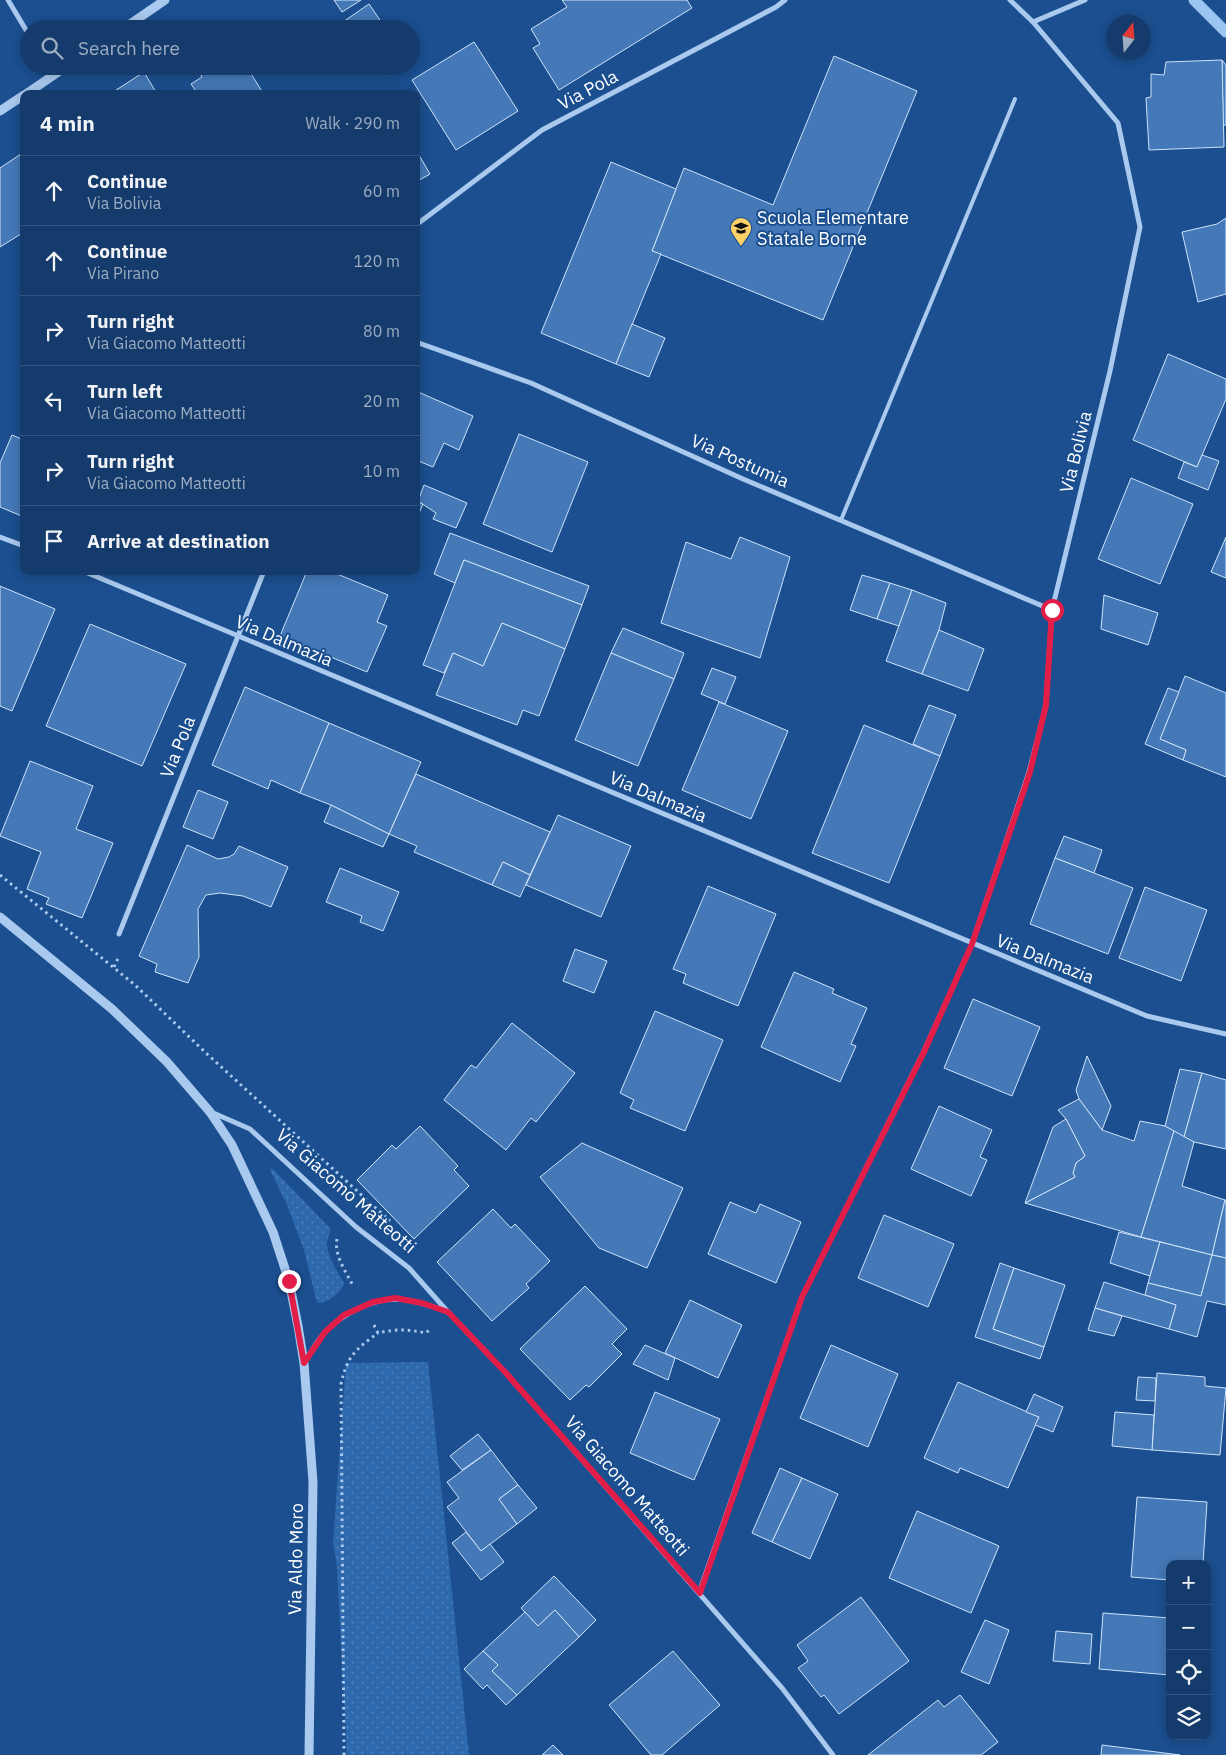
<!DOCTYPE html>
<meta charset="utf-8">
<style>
body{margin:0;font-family:"IBM Plex Sans",sans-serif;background:#1d4271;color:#f1f3f6}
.controls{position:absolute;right:15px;bottom:15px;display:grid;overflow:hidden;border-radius:10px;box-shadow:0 2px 12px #0003}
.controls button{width:45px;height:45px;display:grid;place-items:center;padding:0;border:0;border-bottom:1px solid #33557e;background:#143b6b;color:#f1f3f6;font:25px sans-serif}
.compass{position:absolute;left:1106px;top:15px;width:45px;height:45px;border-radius:50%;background:#143b6b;box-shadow:0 2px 12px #0003;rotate:17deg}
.stop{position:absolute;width:15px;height:15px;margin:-11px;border:4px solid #e11d48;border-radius:50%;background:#fff}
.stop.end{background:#e11d48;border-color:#fff;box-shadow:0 1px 5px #0008}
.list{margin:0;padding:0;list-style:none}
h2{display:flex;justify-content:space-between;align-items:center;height:65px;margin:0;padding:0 20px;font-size:21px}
h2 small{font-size:16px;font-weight:400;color:#9dadc1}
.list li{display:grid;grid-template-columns:32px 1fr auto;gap:15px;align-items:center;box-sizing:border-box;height:70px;padding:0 20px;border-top:1px solid #33557e}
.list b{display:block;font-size:19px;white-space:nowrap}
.list p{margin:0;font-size:16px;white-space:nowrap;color:#9dadc1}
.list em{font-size:16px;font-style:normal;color:#9dadc1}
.icon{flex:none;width:28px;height:28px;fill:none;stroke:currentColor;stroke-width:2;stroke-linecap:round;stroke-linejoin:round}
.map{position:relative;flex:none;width:1226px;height:1755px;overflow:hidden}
.search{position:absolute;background:#143b6b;box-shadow:0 2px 12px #0003;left:20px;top:20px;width:400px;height:55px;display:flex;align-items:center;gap:12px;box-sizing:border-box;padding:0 18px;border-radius:28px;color:#9dadc1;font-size:19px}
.panel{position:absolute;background:#143b6b;box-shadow:0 2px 12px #0003;left:20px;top:90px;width:400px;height:485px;border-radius:10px}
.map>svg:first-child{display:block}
.green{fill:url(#green-dots)}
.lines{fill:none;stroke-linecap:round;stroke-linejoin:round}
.stream{stroke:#9cc4f0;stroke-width:11}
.building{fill:#4478b7;stroke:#cfe3fa}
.path{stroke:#a9c9ee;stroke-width:3;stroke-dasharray:2.5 4;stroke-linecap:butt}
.service{stroke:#a9c9ee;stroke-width:4}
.minor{stroke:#a9c9ee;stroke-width:5}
.tertiary{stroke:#a9c9ee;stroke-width:9}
.route{stroke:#e11d48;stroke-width:6}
.labels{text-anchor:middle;stroke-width:4;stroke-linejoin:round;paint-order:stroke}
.street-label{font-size:18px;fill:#fff;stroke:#1b4f8f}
.poi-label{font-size:18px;fill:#fff;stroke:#1b4f8f;text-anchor:start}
</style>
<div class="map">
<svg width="1226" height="1755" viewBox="0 0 1226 1755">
<defs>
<pattern id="green-dots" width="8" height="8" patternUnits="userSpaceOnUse" patternTransform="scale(1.25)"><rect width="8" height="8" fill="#2e69ad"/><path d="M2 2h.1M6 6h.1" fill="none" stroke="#4d80b9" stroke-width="1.8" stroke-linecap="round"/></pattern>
</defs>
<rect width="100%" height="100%" fill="#1b4f8f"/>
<g class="green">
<path d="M270 1168 274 1170 330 1228C331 1234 327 1238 327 1244 327 1257 338 1272 344 1283 342 1292 328 1303 318 1303L316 1299 304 1250 287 1205 271 1172Z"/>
<polygon points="428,1362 469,1755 347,1755 337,1567 333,1543 346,1363"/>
</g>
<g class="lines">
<polyline class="stream" points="1194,0 1226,32"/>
</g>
<g class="building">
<polygon points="334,0 361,0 342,12"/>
<polygon points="562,0 687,0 692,8 559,90 533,48 540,44 531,29 567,7"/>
<polygon points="369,4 386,29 338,29 337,26"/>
<polygon points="474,42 518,111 456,150 412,80"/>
<polygon points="834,56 917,91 823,320 652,251 684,168 773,205"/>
<polygon points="1222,60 1226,65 1226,125 1223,125"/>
<polygon points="1222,60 1224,147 1149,150 1146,98 1151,97 1151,74 1164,75 1166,62"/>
<polygon points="195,66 253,66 248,69 263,93 198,94 191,84 202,77"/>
<polygon points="363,66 375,66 367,72"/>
<polygon points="144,72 157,94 110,94"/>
<polygon points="416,150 430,174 416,182"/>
<polygon points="24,152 24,232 0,247 0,168"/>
<polygon points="611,162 676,189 652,251 661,254 616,364 541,333"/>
<polygon points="1226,218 1226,294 1198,302 1182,232 1217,224"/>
<polygon points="632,324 665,338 649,377 616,364"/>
<polygon points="1168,354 1226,379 1226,399 1197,467 1133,440"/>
<polygon points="416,391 473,416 459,450 444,443 433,467 416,460"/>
<polygon points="519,434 588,462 552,552 483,524"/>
<polygon points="12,435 24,440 24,517 0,507 0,463"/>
<polygon points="1202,455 1219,461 1208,490 1178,478 1184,462 1197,467"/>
<polygon points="1131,478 1193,504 1160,584 1098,559"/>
<polygon points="424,485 467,503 456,528 433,519 436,513 418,501"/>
<polygon points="416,501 423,504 416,520"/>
<polygon points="450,533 589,586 582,605 464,560 455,583 434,574"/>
<polygon points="740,537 790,557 760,658 661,623 686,542 731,559"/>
<polygon points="1226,537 1226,578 1211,572"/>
<polygon points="464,560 582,605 565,649 502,623 483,666 453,653 444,673 423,665"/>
<polygon points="307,571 330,571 388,595 377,622 387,626 367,672 280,636"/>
<polygon points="862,575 890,583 877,619 850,610"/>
<polygon points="890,583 912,590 899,626 877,619"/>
<polygon points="0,586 55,609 12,711 0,706"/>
<polygon points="912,590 946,603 939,630 922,674 886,661"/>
<polygon points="1104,595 1158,613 1148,645 1101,629"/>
<polygon points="502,623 565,649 539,716 523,710 517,725 436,695 453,653 483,666"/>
<polygon points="90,624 186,664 142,766 46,726"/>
<polygon points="623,628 684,653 674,679 611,653"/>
<polygon points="939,630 984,649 968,691 922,674"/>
<polygon points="611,653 674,679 638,766 575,740"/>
<polygon points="712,668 736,677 725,704 701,694"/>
<polygon points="1185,676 1226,693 1226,777 1183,760 1186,750 1160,739"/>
<polygon points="245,687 329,723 300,793 271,780 268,789 212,765"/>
<polygon points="1168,688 1179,692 1160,739 1186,750 1183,760 1145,744"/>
<polygon points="719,702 788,731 751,819 682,790"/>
<polygon points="929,705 956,715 940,756 913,744"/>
<polygon points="329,723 421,762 389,834 331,805 300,793"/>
<polygon points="864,725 940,756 889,883 812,853"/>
<polygon points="30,761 93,786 76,829 113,843 82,918 46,904 49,898 27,889 41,852 0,836"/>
<polygon points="416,774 550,832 530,875 503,862 492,885 414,852 417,846 389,834"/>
<polygon points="198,790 228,802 213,839 183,827"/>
<polygon points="331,805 389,834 383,847 324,822"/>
<polygon points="558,815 631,846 601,917 526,885"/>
<polygon points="1064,836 1102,850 1094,873 1055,858"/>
<polygon points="187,845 218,859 229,857 234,854 239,846 288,867 271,907 243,896 220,893 206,895 198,909 199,957 188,983 155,972 157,964 139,956"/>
<polygon points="1055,858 1133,888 1108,954 1030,924"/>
<polygon points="503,862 530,875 520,897 492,885"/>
<polygon points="340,868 399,892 383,931 360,922 362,916 326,902"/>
<polygon points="708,886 776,914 738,1006 683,983 686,974 673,969"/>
<polygon points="1145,887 1207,910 1181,981 1119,958"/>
<polygon points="575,949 607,961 594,993 563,981"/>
<polygon points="794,972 834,989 832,993 867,1008 851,1044 856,1046 840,1082 761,1047"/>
<polygon points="973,999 1040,1027 1012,1096 944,1068"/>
<polygon points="655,1011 723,1040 685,1131 630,1108 634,1100 620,1093"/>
<polygon points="512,1023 575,1073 536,1122 531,1118 506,1150 444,1100 471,1065 476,1068"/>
<polygon points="1087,1056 1111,1106 1102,1130 1079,1099 1076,1090"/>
<polygon points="1180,1069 1202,1073 1184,1137 1165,1126"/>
<polygon points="1202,1073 1226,1080 1226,1149 1194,1142 1184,1137"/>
<polygon points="1079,1099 1102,1130 1134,1141 1140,1121 1165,1126 1174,1131 1141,1237 1025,1203 1075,1177 1073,1173 1076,1163 1085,1156 1066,1119 1058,1110"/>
<polygon points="939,1106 992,1130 980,1157 987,1160 971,1196 911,1169"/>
<polygon points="1066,1119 1085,1156 1076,1163 1073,1173 1075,1177 1025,1203 1053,1127"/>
<polygon points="420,1126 458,1166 454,1170 469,1186 414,1239 357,1180 392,1145 396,1149"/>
<polygon points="1174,1131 1194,1142 1182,1186 1225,1200 1212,1255 1141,1237"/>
<polygon points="582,1143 683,1188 647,1268 599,1248 540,1177"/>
<polygon points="1225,1200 1226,1200 1226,1258 1212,1255"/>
<polygon points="730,1202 756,1213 760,1204 801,1222 776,1283 708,1254"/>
<polygon points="493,1209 511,1228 515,1224 550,1261 526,1284 529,1288 492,1321 437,1262"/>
<polygon points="884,1215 954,1244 928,1307 858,1278"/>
<polygon points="1119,1232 1160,1242 1150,1276 1110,1263"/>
<polygon points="1160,1242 1212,1255 1201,1296 1148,1283"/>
<polygon points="1212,1255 1226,1258 1226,1305 1207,1301 1197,1337 1169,1329 1176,1305 1145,1295 1148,1283 1201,1296"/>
<polygon points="1000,1263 1014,1268 993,1329 1044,1347 1040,1359 975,1337"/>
<polygon points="1014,1268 1065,1285 1044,1347 993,1329"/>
<polygon points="1104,1282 1176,1305 1169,1329 1095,1308"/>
<polygon points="585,1286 627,1329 612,1344 622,1354 589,1387 586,1385 570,1400 520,1349"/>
<polygon points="690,1300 742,1325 718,1378 665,1353"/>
<polygon points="1095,1308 1122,1316 1114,1336 1088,1330"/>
<polygon points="645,1345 675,1358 668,1380 633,1364"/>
<polygon points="831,1345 898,1374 868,1447 800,1418"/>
<polygon points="1157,1373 1205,1377 1205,1386 1226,1388 1220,1455 1152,1450"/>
<polygon points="1138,1377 1156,1378 1155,1401 1136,1400"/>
<polygon points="958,1382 1039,1417 1008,1488 960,1468 958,1473 924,1458"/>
<polygon points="655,1392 720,1419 694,1480 630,1453"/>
<polygon points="1034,1394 1063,1407 1053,1432 1035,1425 1039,1417 1026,1412"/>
<polygon points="1115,1412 1154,1415 1152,1450 1112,1446"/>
<polygon points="478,1434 491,1450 462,1470 450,1456"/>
<polygon points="491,1450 518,1485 499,1499 517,1524 481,1551 447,1507 459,1498 447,1482"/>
<polygon points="780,1468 802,1478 772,1542 752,1533"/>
<polygon points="802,1478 838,1494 810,1559 772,1542"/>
<polygon points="518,1485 537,1508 517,1524 499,1499"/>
<polygon points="1137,1497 1207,1502 1203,1564 1170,1564 1170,1580 1131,1577"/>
<polygon points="917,1511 999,1546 971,1613 889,1578"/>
<polygon points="466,1532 481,1551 490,1544 504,1562 481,1580 452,1543"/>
<polygon points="554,1576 596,1620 579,1637 555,1610 538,1626 521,1608"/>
<polygon points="861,1597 909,1661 839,1714 824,1695 821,1697 798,1668 808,1661 797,1645"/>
<polygon points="555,1610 579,1637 517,1695 492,1671 498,1665 483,1651 525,1612 538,1626"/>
<polygon points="1103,1613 1170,1618 1170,1675 1099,1669"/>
<polygon points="985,1620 1009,1630 989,1684 961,1672"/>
<polygon points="1056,1631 1092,1634 1090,1664 1053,1661"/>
<polygon points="483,1651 498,1665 492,1671 517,1695 506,1705 487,1685 483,1689 464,1669"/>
<polygon points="673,1651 720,1705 662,1755 651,1755 609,1705"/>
<polygon points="960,1695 998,1742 981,1755 868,1755 938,1700 944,1707"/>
<polygon points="553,1745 563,1755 542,1755"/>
<polygon points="1102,1745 1180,1755 1101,1755"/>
</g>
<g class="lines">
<g class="path">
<polyline points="0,875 135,985 206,1053 390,1221"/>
<polyline points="114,967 119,956"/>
<path d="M337 1239C334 1255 345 1270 352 1284"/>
<path d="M374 1325 378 1333C395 1329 408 1329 426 1333L430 1329"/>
<path d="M344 1755 341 1384C347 1356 356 1349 378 1333"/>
</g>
<polyline class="service" points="841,520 1015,99"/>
<g class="minor">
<polyline points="8,0 29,35"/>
<polyline points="1033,22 1085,0"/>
<polyline points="47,66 52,76"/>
<polyline points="416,225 542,130 776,7 785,0"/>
<polyline points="416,342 531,383 743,479 1052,610"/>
<polyline points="0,537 24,546"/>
<polyline points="83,571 1147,1016 1226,1034"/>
<polyline points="119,934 264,571"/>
<polyline points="211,1112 250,1129 356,1227 409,1268 448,1312 505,1372 782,1688 833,1755"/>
<path d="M304 1363C311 1353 317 1340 326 1331 335 1322 345 1315 357 1309 391 1293 412 1299 446 1311"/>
<polyline points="699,1593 802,1297 924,1051 972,944 1029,772 1046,705 1052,610 1110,371 1140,227 1118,123 1033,22 1010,0"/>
</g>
<g class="tertiary">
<polyline points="123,29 165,0"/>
<polyline points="26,94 67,66"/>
<polyline points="0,111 24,95"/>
<polyline points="0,917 112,1009 167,1062 210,1112 232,1145 273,1232 289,1281 298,1326 304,1363 313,1482 309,1755"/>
</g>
</g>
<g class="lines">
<polyline class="route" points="289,1281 304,1363 325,1332 344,1315 373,1302 395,1298 422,1303 448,1312 505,1372 700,1593 802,1297 924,1052 972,944 1030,772 1046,705 1052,610"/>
</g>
<defs>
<g id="school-pin" transform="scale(1.125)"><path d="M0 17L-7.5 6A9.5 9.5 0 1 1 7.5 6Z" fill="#ffd166" stroke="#1b4f8f"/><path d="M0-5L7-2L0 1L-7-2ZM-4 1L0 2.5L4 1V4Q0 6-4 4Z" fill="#111"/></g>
</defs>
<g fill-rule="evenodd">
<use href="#school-pin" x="741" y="228"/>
</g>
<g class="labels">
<g class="street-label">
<text transform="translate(588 90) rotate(-28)" y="6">Via Pola</text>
<text transform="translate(1076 452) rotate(-76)" y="6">Via Bolivia</text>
<text transform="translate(740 461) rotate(24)" y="6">Via Postumia</text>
<text transform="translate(284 641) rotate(23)" y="6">Via Dalmazia</text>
<text transform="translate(178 747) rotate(-68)" y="6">Via Pola</text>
<text transform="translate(658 797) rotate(23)" y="6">Via Dalmazia</text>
<text transform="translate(1045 959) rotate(22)" y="6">Via Dalmazia</text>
<text transform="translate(346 1191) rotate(41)" y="6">Via Giacomo Matteotti</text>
<text transform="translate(627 1486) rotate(49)" y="6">Via Giacomo Matteotti</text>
<text transform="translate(296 1559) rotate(-89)" y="6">Via Aldo Moro</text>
</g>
<g class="poi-label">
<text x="757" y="224">Scuola Elementare<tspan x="757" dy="21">Statale Borne</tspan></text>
</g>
</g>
</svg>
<div class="controls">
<button>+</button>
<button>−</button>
<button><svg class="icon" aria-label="locate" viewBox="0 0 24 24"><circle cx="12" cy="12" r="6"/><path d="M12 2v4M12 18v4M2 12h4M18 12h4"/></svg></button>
<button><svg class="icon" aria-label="layers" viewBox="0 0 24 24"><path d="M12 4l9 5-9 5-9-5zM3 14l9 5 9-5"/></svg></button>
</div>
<svg class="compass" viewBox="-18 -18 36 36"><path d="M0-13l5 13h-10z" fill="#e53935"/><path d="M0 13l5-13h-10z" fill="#9dadc1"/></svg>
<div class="stop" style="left:1052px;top:610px"></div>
<div class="stop end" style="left:289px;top:1281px"></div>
<div class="search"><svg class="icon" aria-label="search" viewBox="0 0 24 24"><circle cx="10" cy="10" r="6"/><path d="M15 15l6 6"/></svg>Search here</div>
<section class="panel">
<h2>4 min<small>Walk · 290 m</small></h2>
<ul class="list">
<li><svg class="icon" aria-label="ahead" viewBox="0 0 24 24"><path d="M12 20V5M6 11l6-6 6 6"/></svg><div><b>Continue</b><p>Via Bolivia</p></div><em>60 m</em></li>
<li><svg class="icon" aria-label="ahead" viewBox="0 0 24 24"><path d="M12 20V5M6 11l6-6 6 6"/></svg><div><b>Continue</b><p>Via Pirano</p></div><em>120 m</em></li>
<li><svg class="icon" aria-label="right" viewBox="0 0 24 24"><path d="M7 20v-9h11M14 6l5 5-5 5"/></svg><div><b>Turn right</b><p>Via Giacomo Matteotti</p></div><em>80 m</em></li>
<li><svg class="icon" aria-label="left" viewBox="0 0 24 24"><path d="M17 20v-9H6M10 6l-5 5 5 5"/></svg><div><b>Turn left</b><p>Via Giacomo Matteotti</p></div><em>20 m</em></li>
<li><svg class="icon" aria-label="right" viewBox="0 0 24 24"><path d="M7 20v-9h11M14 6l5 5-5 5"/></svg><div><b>Turn right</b><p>Via Giacomo Matteotti</p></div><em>10 m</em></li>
<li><svg class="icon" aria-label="arrive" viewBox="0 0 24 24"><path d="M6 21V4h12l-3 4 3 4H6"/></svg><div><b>Arrive at destination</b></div></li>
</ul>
</section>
</div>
